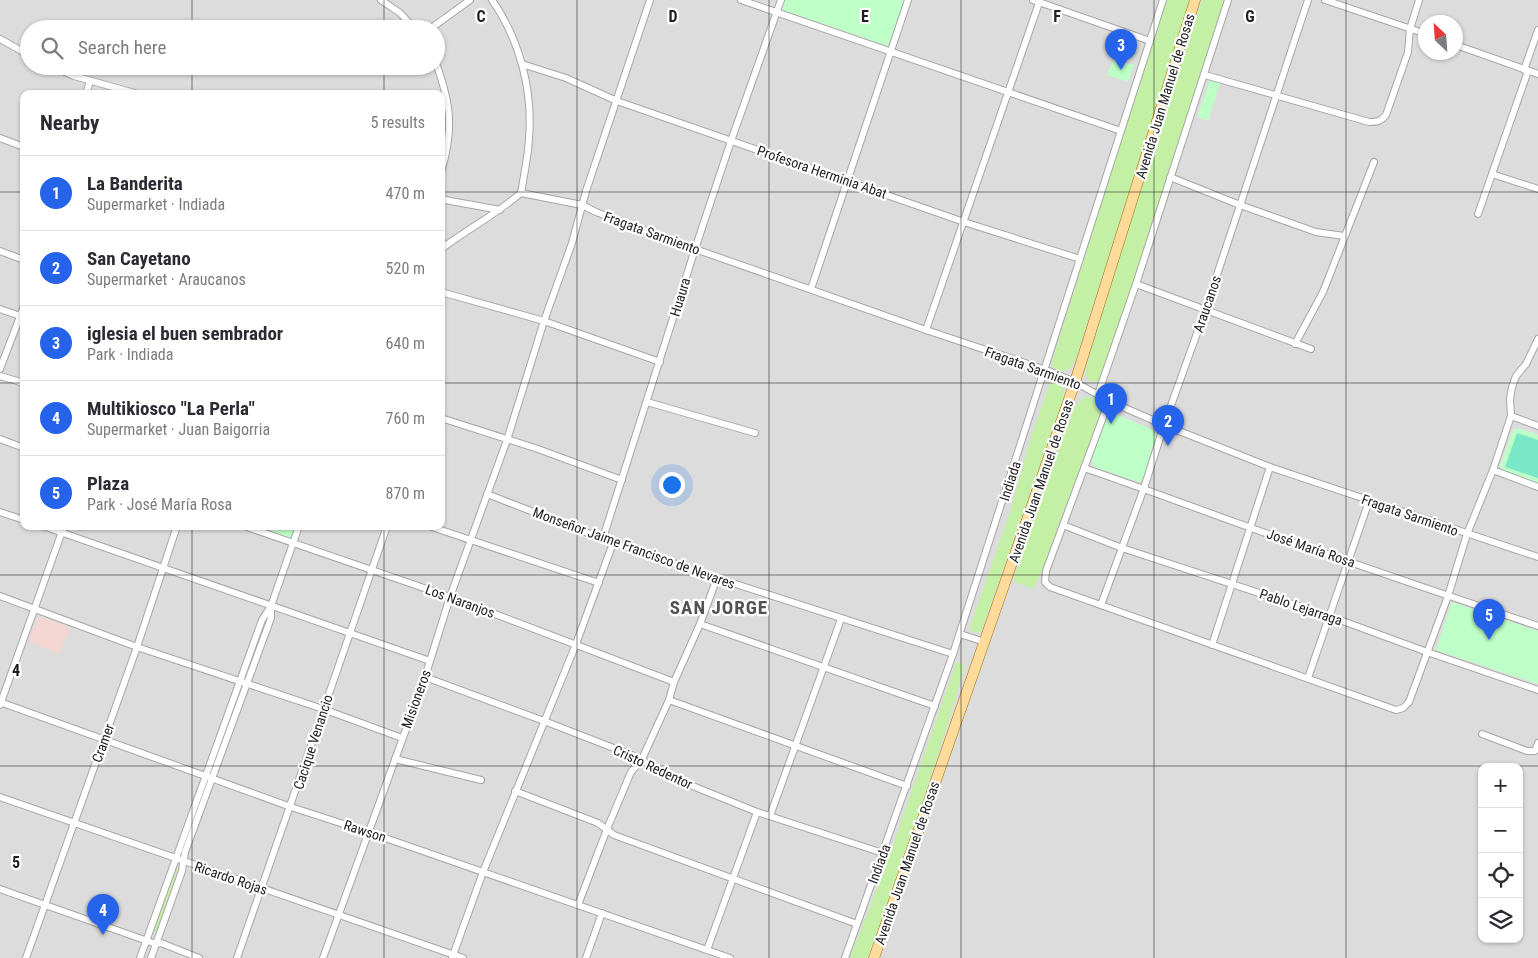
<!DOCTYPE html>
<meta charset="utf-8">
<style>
body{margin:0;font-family:"Roboto Condensed",sans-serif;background:#f2f2f3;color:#2b2b33}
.controls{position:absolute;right:15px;bottom:15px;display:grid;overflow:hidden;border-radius:10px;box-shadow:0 1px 4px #0004}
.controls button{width:45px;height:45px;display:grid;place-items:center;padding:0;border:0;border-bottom:1px solid #e1e1e2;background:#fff;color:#2b2b33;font:25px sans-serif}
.compass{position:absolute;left:1418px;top:15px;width:45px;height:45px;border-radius:50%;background:#fff;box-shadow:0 1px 4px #0004;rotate:335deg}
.you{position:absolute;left:671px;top:484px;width:18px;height:18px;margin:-12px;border:4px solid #fff;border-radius:50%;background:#1a73e8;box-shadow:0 0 0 8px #1a73e833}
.badge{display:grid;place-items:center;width:32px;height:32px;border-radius:50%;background:#2563eb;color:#fff;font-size:16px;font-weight:700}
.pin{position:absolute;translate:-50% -41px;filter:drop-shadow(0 1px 2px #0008)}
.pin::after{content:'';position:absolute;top:26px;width:18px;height:15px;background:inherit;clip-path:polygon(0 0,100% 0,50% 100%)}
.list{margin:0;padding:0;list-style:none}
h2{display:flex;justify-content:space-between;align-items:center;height:65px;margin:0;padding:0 20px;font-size:21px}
h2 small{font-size:16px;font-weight:400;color:#7c7c81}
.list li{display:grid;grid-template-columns:32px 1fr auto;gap:15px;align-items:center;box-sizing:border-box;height:75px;padding:0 20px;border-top:1px solid #e1e1e2}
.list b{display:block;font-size:19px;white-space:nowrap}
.list p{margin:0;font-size:16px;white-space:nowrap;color:#7c7c81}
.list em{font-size:16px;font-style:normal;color:#7c7c81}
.icon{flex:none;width:28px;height:28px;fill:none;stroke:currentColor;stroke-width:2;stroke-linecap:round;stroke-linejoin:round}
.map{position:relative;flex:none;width:1538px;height:958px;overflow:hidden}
.search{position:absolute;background:#fff;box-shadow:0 1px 4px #0004;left:20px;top:20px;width:425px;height:55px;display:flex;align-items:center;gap:12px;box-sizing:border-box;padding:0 18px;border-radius:28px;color:#7c7c81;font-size:19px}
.panel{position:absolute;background:#fff;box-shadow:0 1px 4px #0004;left:20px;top:90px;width:425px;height:440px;border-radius:10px}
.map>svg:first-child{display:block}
.residential{fill:#dddcdc;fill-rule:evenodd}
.commercial{fill:#f3d5d2}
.grass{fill:#c4f0a5}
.park{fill:#bdffc7}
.pitch{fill:#7ae8c6}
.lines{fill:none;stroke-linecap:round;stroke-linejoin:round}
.street-casing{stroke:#a6a6a6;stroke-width:8}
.primary-casing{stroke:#9a7200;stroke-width:11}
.street{stroke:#fff;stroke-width:6}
.primary{stroke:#ffdb9b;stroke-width:10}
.grid{fill:none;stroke:#1f1f1f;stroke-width:1;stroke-opacity:0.55}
.labels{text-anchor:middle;stroke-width:4.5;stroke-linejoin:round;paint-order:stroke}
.street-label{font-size:14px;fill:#1f1f1f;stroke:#fff}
.district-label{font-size:19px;font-weight:bold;letter-spacing:1px;fill:#525252;stroke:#fff}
.grid-label{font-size:16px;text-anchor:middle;font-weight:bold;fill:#1f1f1f;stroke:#fff;stroke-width:4.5;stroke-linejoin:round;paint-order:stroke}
</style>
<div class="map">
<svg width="1538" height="958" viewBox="0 0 1538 958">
<rect width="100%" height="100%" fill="#f1ede4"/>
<path class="residential" d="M0 0H1538V958H0ZM1426 22H1456V52H1426ZM29 29H436V66H29ZM24 94H441V526H24ZM1482 767H1519V939H1482Z"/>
<polygon class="commercial" points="39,616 70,628 59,654 28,641"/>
<g class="grass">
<path d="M1167 0H1189L1180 34 1076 358C1071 370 1063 375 1052 367V362L1132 104Z"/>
<path d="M1202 0H1224L1198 88 1114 339 1100 379 1097 382C1090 382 1087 379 1085 373L1118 257Z"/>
<path d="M1051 381C1062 380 1065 387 1064 397L982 629 980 632 974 633 971 630 970 627 1010 512 1031 437Z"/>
<polygon points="1090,396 1099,405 1101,410 1042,571 1033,589 1013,581 1074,407 1085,397"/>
<path d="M958 662 961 663 965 666C936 765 903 861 868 958H850L884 871 956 663Z"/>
<polygon points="173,867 178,869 157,931 151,930"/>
</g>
<g class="park">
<polygon points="783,0 904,0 888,46 780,9"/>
<polygon points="1113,61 1134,65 1128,82 1107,75"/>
<polygon points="1210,80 1220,83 1208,121 1197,117"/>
<polygon points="1113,413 1153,430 1156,437 1143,479 1138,482 1095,467 1091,460 1107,416"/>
<polygon points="1519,428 1538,435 1538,484 1502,472 1500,466 1513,430"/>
<polygon points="259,526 295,526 291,538"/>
<polygon points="1452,602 1538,631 1538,684 1436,650"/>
</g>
<polygon class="pitch" points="1517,433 1538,440 1538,478 1505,467"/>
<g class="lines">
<g class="street-casing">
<g id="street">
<polyline points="381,0 400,13 415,29"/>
<polyline points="741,0 1121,131"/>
<polyline points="1033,0 1150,41"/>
<polyline points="1325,0 1426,34"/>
<polyline points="430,29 470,0"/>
<polyline points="0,39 29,55"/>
<polyline points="1456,45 1538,74"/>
<path d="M436 63C451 105 454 129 441 172"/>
<polyline points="522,64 566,78 617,101 964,222 1080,259"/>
<polyline points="51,66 74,76 138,94"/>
<polyline points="1524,70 1538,30"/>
<path d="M1205 75 1369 122C1378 122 1381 121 1386 115L1408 52 1410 29 1419 0"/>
<polyline points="86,94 90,81"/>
<polyline points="0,138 24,147"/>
<polyline points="1492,174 1538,189"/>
<polyline points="1170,177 1240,205 1316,232 1344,236"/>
<polyline points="521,193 582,205 596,212 695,249 926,330 1046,370 1075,382 1109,401 1164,425 1270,467 1538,557"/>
<polyline points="441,197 445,200 500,210"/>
<polyline points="1478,214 1528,71"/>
<path d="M441 249C468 229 496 214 521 193 524 175 528 157 529 139 533 91 520 40 492 0"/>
<polyline points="0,251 24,260"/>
<polyline points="1136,284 1311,349"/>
<polyline points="811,289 908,0"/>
<polyline points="441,292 544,321 660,362"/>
<polyline points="0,309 23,317"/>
<polyline points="926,330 1040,0"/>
<polyline points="1295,344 1323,292 1374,162"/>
<polyline points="0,369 24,306"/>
<polyline points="0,376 24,383"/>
<polyline points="1098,394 1136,284 1228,0"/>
<polyline points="1109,401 1046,571 1045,582 1050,587 1396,710 1403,708 1409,702 1448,596 1467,534 1493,470 1511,416 1510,399 1512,387 1516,376 1526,364 1538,339"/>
<polyline points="647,402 755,433"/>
<polyline points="1511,416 1538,426"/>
<polyline points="441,418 538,449 622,480"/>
<polyline points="0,439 24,448"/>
<path d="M1084 468C1140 487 1195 508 1251 528 1347 561 1442 594 1538 626"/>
<polyline points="1493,470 1538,487"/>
<polyline points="487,494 611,542 717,578 953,654"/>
<polyline points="0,512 24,520"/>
<polyline points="1063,525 1122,548 1329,616 1427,652 1538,690"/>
<polyline points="43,526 430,661"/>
<polyline points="244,526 450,597 674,682"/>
<polyline points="429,526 599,583"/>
<polyline points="603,538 695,249 731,141 781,0"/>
<polyline points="0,596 137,647 323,709 402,738"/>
<polyline points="1101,605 1144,488 1164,425 1205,311 1308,0"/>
<polyline points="700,624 935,706"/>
<polyline points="960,634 985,642"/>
<polyline points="1212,645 1270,467"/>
<polyline points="425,677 544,721 642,759 653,770 757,812 883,853"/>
<polyline points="1308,678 1369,501"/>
<polyline points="669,700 907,786"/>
<polyline points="0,702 291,807 368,832 730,958"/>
<polyline points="0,705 64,526"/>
<polyline points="1482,734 1527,751 1535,751 1538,743"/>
<polyline points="395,759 481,780"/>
<polyline points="515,791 598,823 614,835 857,924"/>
<polyline points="0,797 463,958"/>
<polyline points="770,816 841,619"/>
<polyline points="0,889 156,944 161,943 199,958"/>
<polyline points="578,905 607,829 631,772 642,759 669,700 674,682 700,624 717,578"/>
<polyline points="707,950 757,812"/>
<polyline points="26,958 137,647 177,526"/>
<polyline points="140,958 262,620 271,606 299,526"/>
<polyline points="151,958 182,871 185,852 271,618 271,608"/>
<path d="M237 958C288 814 337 670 387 526"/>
<polyline points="323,958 425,677 450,597 507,440 544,321 572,243 586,191 650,0"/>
<polyline points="452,958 483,872 576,644 613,543"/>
<polyline points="586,958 602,913"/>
<polyline points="845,958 953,654 1163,0"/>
</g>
</g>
<g class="primary-casing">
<polyline id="primary" points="874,958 1075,382 1195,0"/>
</g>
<use href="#street" class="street"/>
<use href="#primary" class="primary"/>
</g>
<path class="grid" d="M192 0V29M384 0V29M577 0V958M769 0V958M961 0V958M1154 0V958M1346 0V958M192 66V94M384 66V94M0 192H24M441 192H1538M0 383H24M441 383H1538M192 526V958M384 526V958M0 575H1538M0 766H1538"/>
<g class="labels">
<g class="street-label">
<text transform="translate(1165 96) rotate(-73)" y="5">Avenida Juan Manuel de Rosas</text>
<text transform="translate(822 172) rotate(19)" y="5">Profesora Herminia Abat</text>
<text transform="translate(652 233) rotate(20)" y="5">Fragata Sarmiento</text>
<text transform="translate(680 297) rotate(-73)" y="5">Huaura</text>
<text transform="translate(1207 304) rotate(-71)" y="5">Araucanos</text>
<text transform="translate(1033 368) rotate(20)" y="5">Fragata Sarmiento</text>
<text transform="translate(1010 481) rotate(-72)" y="5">Indiada</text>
<text transform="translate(1041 481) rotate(-71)" y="5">Avenida Juan Manuel de Rosas</text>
<text transform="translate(1410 515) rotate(19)" y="5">Fragata Sarmiento</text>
<text transform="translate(634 548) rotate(20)" y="5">Monseñor Jaime Francisco de Nevares</text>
<text transform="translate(1311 548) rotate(19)" y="5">José María Rosa</text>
<text transform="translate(460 601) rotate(20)" y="5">Los Naranjos</text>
<text transform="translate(1301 607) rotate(19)" y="5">Pablo Lejarraga</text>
<text transform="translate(416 699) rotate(-70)" y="5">Misioneros</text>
<text transform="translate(313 742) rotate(-72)" y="5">Cacique Venancio</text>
<text transform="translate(103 743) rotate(-70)" y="5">Cramer</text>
<text transform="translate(653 767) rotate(25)" y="5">Cristo Redentor</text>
<text transform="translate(365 831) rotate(18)" y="5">Rawson</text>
<text transform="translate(907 863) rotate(-71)" y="5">Avenida Juan Manuel de Rosas</text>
<text transform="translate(879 864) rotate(-70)" y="5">Indiada</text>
<text transform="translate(231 878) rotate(19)" y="5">Ricardo Rojas</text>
</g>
<g class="district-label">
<text x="719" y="614">SAN JORGE</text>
</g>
</g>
<g class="grid-label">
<text x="481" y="22">C</text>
<text x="673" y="22">D</text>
<text x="865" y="22">E</text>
<text x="1057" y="22">F</text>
<text x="1250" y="22">G</text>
<text x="16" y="676">4</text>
<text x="16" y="868">5</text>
</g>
</svg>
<div class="controls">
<button>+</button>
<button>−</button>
<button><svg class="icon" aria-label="locate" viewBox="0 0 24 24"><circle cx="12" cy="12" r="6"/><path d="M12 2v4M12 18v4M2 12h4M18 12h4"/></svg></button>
<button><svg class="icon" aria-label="layers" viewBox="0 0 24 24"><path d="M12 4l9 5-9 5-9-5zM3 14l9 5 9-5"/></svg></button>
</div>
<svg class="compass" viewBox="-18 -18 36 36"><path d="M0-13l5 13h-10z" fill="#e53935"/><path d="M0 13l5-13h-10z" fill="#7c7c81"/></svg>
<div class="you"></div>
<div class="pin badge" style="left:1111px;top:424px">1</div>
<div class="pin badge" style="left:1168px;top:446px">2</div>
<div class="pin badge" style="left:1121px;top:70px">3</div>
<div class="pin badge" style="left:103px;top:935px">4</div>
<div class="pin badge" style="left:1489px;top:640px">5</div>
<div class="search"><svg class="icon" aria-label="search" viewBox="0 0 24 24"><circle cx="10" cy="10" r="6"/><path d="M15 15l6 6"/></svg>Search here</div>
<section class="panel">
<h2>Nearby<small>5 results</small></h2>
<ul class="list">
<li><span class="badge">1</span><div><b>La Banderita</b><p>Supermarket · Indiada</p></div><em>470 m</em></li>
<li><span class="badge">2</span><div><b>San Cayetano</b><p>Supermarket · Araucanos</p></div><em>520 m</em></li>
<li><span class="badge">3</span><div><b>iglesia el buen sembrador</b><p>Park · Indiada</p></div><em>640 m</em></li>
<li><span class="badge">4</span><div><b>Multikiosco &quot;La Perla&quot;</b><p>Supermarket · Juan Baigorria</p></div><em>760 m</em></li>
<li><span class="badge">5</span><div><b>Plaza</b><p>Park · José María Rosa</p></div><em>870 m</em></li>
</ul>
</section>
</div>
